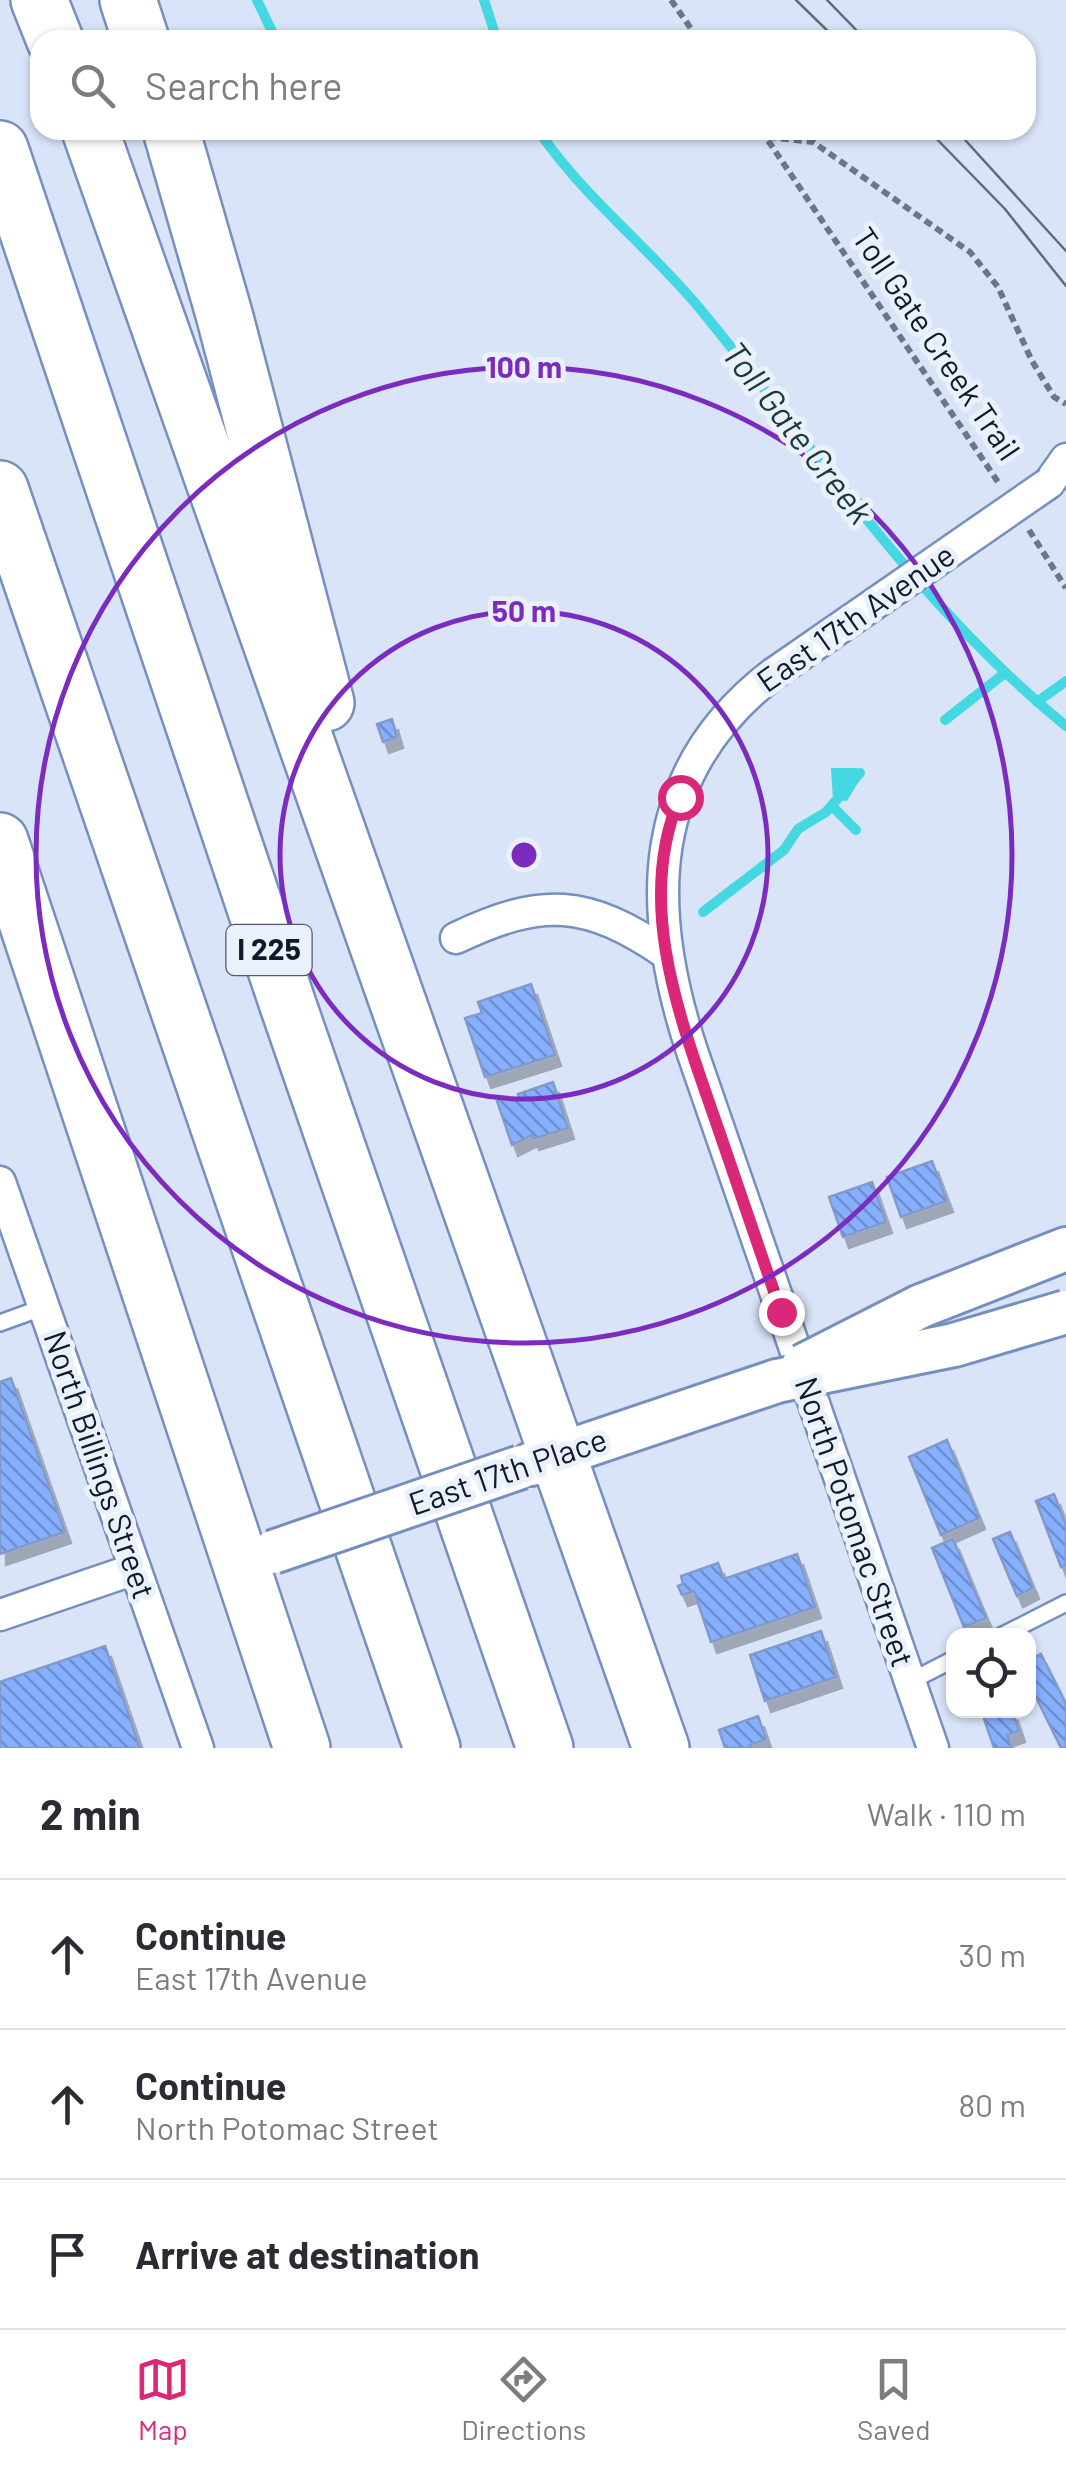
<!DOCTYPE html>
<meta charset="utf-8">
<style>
body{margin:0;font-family:Barlow,sans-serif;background:#f2f2f3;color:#2b2b33}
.controls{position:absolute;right:30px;bottom:30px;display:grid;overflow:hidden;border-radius:20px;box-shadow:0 2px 8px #0004}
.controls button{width:90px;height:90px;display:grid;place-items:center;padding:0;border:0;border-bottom:2px solid #e1e1e2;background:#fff;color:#2b2b33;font:50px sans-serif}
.stop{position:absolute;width:30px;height:30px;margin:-22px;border:8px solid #db2777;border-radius:50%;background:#fff}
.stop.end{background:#db2777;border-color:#fff;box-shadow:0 2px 10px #0008}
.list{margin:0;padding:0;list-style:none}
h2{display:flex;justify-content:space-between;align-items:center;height:130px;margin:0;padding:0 40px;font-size:42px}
h2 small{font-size:32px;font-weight:400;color:#7c7c81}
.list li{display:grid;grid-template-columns:65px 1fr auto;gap:30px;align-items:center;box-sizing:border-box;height:150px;padding:0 40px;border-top:2px solid #e1e1e2}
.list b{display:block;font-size:38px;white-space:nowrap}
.list p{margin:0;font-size:32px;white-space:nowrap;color:#7c7c81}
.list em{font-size:32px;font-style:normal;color:#7c7c81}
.icon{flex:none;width:55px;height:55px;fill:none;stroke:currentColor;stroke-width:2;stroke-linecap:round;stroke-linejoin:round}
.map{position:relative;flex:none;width:1066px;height:1748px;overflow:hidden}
.search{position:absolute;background:#fff;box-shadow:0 2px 8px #0004;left:30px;right:30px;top:30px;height:110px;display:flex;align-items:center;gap:25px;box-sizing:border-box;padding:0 35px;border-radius:30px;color:#7c7c81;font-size:38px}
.sheet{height:580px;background:#fff}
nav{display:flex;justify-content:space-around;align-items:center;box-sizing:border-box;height:140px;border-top:2px solid #e1e1e2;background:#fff;font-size:28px;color:#7c7c81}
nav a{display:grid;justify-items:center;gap:5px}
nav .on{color:#db2777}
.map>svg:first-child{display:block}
.water{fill:#44d8e3}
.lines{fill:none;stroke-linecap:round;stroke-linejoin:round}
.stream{stroke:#44d8e3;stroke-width:10}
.building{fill:url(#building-back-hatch);stroke:#819ac9;stroke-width:2.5;filter:url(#shadow)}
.service-casing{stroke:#768fbe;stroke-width:20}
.minor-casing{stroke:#768fbe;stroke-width:35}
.secondary-casing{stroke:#768fbe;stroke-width:48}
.motorway-casing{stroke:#768fbe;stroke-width:60}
.path{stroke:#6c7689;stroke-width:6;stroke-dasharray:8 5;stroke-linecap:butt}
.service{stroke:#fff;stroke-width:15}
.minor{stroke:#fff;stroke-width:30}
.secondary{stroke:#fff;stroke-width:42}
.motorway{stroke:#fff;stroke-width:55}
.tram{stroke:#616b7e;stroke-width:2.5}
.minor-bridge-casing{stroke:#768fbe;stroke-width:35;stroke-linecap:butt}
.secondary-bridge-casing{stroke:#768fbe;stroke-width:48;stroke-linecap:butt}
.minor-bridge{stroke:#fff;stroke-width:30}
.secondary-bridge{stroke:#fff;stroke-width:42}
.route{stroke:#db2777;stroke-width:12}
.ring{fill:none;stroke:#7b2cbf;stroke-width:5}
.labels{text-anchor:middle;stroke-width:10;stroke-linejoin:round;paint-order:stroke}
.shield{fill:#ebf1fb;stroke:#515a69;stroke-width:2.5}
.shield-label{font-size:30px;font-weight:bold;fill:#0f192b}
.street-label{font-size:32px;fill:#0f192b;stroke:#ebf1fb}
.water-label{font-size:35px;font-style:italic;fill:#1a393b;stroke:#ebf1fb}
.centre{fill:#7b2cbf;stroke:#ebf1fb;stroke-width:5}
.ring-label{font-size:30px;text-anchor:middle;font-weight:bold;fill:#7b2cbf;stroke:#ebf1fb;stroke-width:10;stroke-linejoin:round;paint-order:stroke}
</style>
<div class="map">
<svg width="1066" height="1748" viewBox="0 0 1066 1748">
<defs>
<pattern id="building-back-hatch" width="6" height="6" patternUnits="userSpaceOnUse" patternTransform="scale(2.5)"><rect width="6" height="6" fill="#86b0fe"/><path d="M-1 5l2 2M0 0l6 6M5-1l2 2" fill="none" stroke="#6c8ece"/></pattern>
<filter id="shadow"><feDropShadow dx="6" dy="11" stdDeviation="0" flood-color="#0004"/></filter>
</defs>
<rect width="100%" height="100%" fill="#d9e4f8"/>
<polygon class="water" points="831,768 857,768 862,776 847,801 833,800"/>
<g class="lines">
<g class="stream">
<polyline points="257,0 276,40"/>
<polyline points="484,0 497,40"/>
<path d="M538 130C583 197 650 248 701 310 819 454 920 607 1066 726"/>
<polyline points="1037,702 1066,681"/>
<polyline points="945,720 1005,673"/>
<polyline points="832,806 856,830"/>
<polyline points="703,912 784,850 798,829 826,812 860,773"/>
</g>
</g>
<g class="building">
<polygon points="392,719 397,737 383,742 377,724"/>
<polygon points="531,984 555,1055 485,1077 465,1018 482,1013 478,1002"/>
<polygon points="553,1082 568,1128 533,1139 532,1135 512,1145 497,1101 519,1098 518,1094"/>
<polygon points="932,1161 947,1201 901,1217 887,1177"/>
<polygon points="872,1182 886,1222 843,1237 829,1197"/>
<polygon points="11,1378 65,1532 0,1554 0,1382"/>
<polygon points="947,1440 979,1518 941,1535 909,1457"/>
<polygon points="1054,1494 1066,1525 1066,1565 1061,1567 1036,1501"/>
<polygon points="1010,1532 1033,1588 1017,1596 993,1539"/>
<polygon points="953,1539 986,1618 964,1627 932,1548"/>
<polygon points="797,1554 815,1607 711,1642 694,1591 682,1595 678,1586 683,1584 681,1576 718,1563 724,1579"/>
<polygon points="821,1631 836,1677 765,1701 750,1655"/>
<polygon points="105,1646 140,1748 0,1748 0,1682"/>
<polygon points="1041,1654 1066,1704 1066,1748 1061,1748 1028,1681 1028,1660"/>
<polygon points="981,1710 1012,1710 1019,1731 1007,1735 1012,1748 994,1748"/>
<polygon points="758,1716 766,1739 750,1745 751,1748 725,1748 719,1730"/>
</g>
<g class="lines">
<g class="service-casing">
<g id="service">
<polyline points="0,1323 44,1307"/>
<polyline points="1001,1636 1066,1603"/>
<polyline points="909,1682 954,1659"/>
</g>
</g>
<g class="minor-casing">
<g id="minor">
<polyline points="1049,483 1066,459"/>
<path d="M773 674C644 773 645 909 692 1051L933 1748"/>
<path d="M456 938C543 897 586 899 667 954"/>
<polyline points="0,1182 198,1748"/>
<polyline points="0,1615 135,1569"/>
</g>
</g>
<g class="secondary-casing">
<g id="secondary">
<polyline points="921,1306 1066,1249"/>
<polyline points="531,1464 777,1381"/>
</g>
</g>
<g class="motorway-casing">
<g id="motorway">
<polyline points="39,0 55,40"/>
<polyline points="128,0 141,40"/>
<polyline points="90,130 661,1748"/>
<polyline points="171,130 224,314 326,703"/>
<polyline points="0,149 288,1005 545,1748"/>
<polyline points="0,489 432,1748"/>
<polyline points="0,841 302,1748"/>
</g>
</g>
<g class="path">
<polyline points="671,0 699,40"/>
<polyline points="761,130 998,482"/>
<polyline points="768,137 813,142 970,252 998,287 1032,361 1054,397 1066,404"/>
<polyline points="1029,530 1066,588"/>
</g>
<use href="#service" class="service"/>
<use href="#minor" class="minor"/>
<use href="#secondary" class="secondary"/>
<use href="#motorway" class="motorway"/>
<g class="tram">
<polyline points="796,0 837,40"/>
<polyline points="827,0 866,40"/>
<polyline points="928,130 1005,209 1066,286"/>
<polyline points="956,130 1066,251"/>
</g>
<g class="minor-bridge-casing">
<polyline id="minor-bridge" points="773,674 1049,483"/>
</g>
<g class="secondary-bridge-casing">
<g id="secondary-bridge">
<polyline points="803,1366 921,1306"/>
<polyline points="777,1381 954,1345 1066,1312"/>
<polyline points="273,1552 521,1467"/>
</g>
</g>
<use href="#minor-bridge" class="minor-bridge"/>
<use href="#secondary-bridge" class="secondary-bridge"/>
</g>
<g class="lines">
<path class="route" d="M680 797C633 906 683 1026 719 1131 740 1191 760 1252 781 1312"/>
</g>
<g class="ring">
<circle cx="524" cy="855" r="244"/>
<circle cx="524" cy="855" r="488"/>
</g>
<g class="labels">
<rect class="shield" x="226.5" y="925" width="85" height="50" rx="8"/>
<g class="shield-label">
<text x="269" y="960">I 225</text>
</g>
<g class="street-label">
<text transform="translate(936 344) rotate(56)" y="11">Toll Gate Creek Trail</text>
<text transform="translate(856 618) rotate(-35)" y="11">East 17th Avenue</text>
<text transform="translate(99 1465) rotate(71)" y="11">North Billings Street</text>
<text transform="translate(508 1472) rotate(-19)" y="11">East 17th Place</text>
<text transform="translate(854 1522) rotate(71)" y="11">North Potomac Street</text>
</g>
<g class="water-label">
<text transform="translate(797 433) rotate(52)" y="12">Toll Gate Creek</text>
</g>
</g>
<circle cx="524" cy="855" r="15" class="centre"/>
<g class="ring-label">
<text x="524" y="378">100 m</text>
<text x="524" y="622">50 m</text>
</g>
</svg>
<div class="controls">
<button><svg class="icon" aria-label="locate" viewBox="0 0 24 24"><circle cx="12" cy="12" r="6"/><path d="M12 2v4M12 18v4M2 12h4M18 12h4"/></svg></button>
</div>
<div class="stop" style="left:680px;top:797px"></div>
<div class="stop end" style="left:781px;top:1312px"></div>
<div class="search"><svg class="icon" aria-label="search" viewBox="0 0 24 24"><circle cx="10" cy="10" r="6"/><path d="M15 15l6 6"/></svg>Search here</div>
</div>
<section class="sheet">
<h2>2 min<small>Walk · 110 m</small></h2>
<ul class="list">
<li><svg class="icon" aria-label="ahead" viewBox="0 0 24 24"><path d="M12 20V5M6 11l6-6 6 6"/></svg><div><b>Continue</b><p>East 17th Avenue</p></div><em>30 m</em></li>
<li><svg class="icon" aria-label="ahead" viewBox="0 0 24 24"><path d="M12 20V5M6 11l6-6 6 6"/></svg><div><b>Continue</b><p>North Potomac Street</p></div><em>80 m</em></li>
<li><svg class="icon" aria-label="arrive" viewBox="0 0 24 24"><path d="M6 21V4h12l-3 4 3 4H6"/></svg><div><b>Arrive at destination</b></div></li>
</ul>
</section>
<nav>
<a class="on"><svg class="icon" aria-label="map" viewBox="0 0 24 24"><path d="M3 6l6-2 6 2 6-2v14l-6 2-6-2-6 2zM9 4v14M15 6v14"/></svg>Map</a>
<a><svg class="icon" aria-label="directions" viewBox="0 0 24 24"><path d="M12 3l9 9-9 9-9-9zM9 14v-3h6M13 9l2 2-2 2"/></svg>Directions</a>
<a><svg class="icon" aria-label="saved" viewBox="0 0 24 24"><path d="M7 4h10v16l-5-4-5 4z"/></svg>Saved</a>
</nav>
